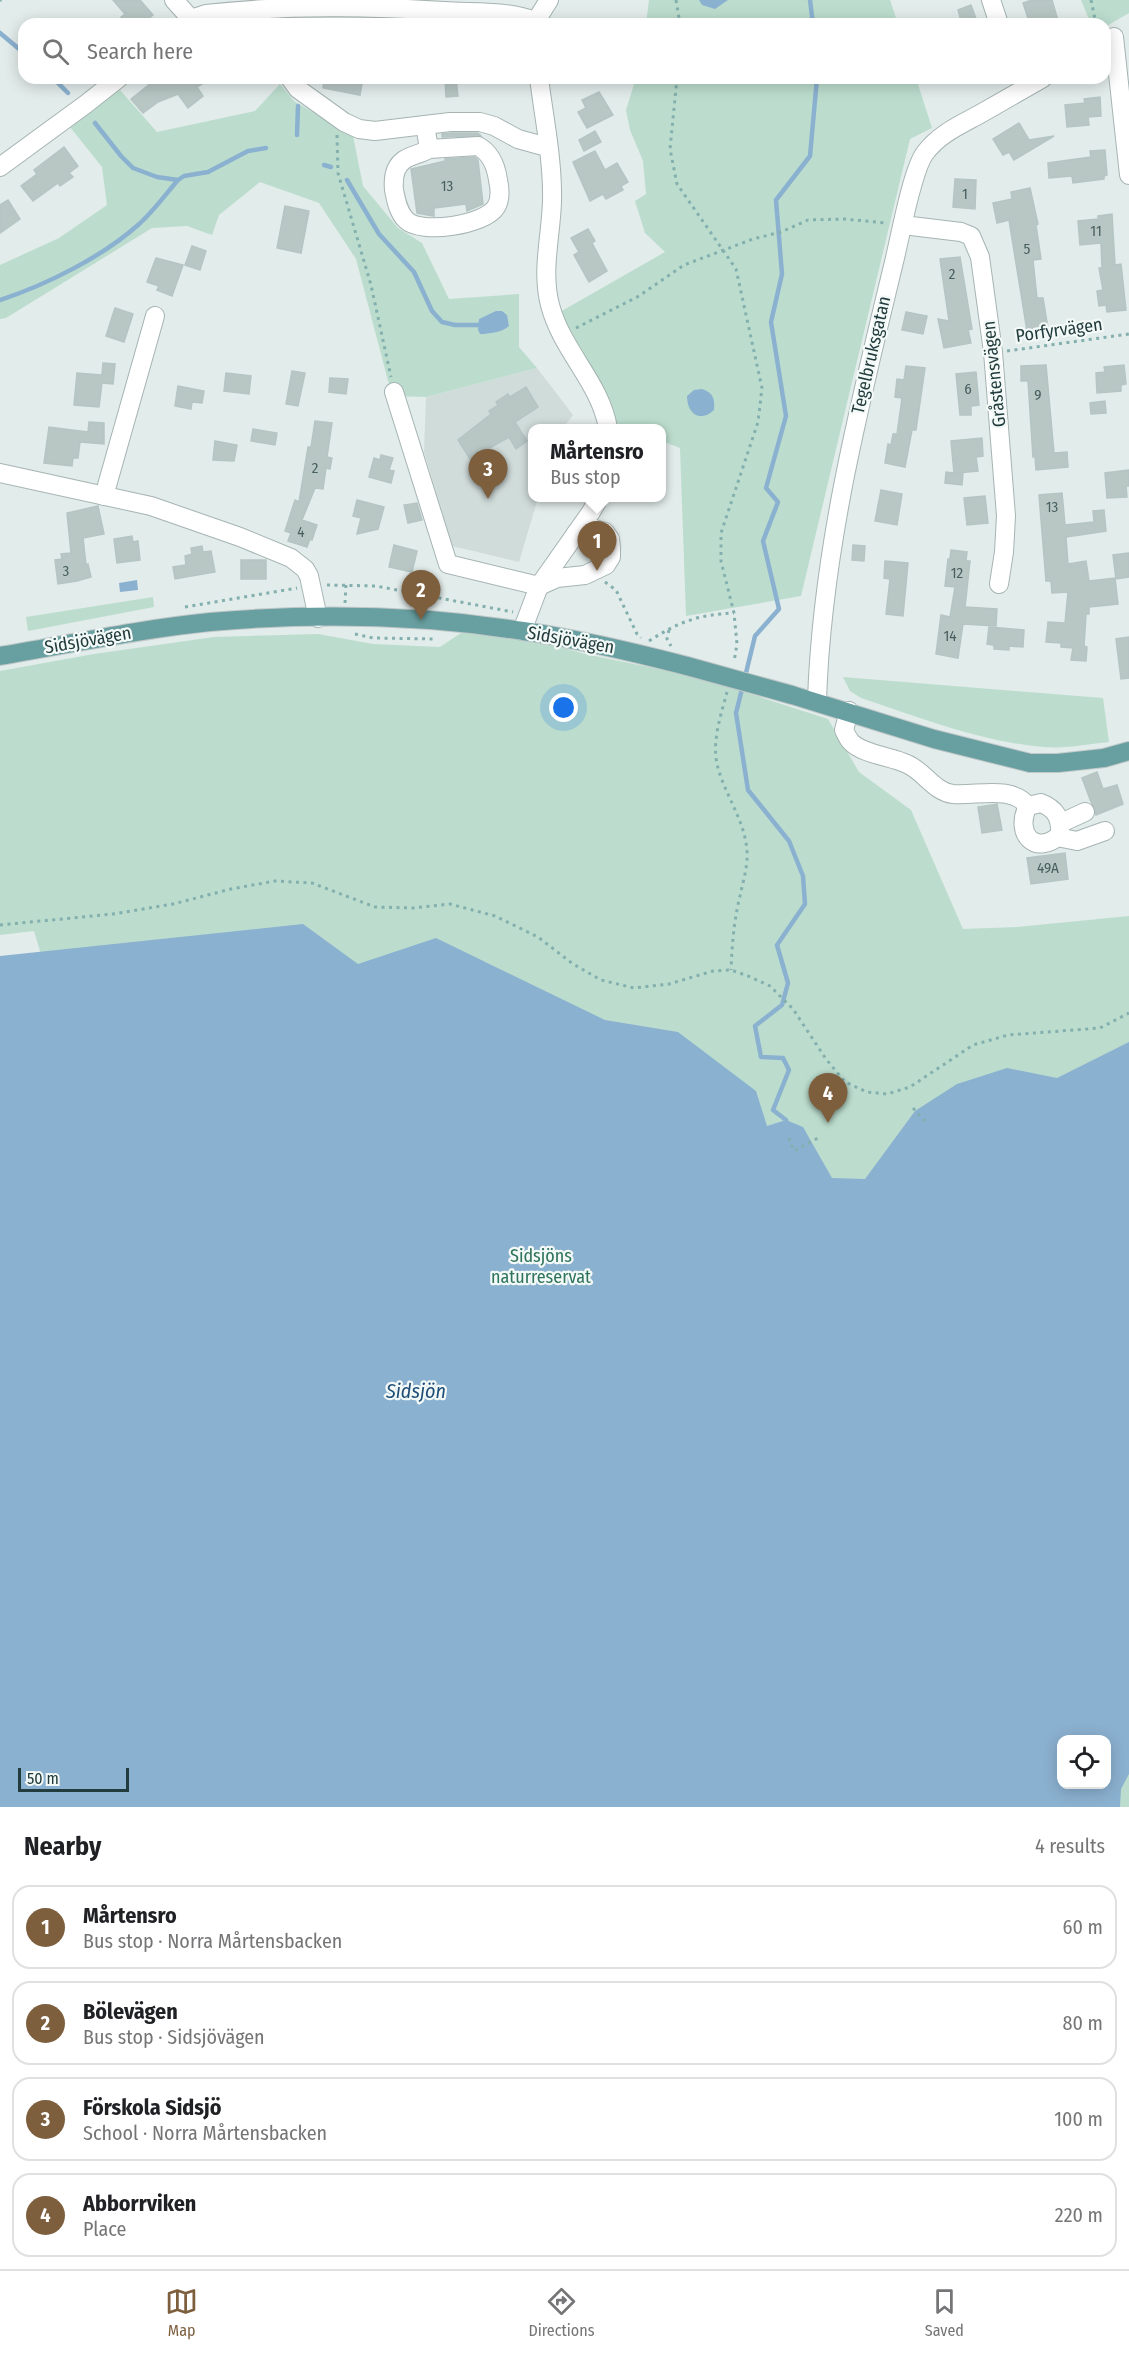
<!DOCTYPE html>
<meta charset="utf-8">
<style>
body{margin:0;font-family:"Fira Sans Condensed",sans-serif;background:#f6f6f6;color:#202124}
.controls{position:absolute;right:18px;bottom:18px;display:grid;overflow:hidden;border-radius:12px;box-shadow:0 3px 15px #0003}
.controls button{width:54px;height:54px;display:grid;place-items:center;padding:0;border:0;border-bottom:2px solid #e0e0e0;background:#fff;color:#202124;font:30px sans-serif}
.scale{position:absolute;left:18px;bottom:15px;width:111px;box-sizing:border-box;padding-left:6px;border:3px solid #223c3d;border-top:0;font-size:16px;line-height:21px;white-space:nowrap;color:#223c3d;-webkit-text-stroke:4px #f3f9f7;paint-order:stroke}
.you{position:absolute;left:564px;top:708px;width:21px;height:21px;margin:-15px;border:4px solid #fff;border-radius:50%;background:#1a73e8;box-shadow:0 0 0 9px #1a73e833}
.badge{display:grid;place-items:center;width:39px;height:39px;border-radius:50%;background:#7d5f3e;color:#fff;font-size:20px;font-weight:700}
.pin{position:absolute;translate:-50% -50px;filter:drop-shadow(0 2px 3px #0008)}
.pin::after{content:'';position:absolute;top:32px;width:21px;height:18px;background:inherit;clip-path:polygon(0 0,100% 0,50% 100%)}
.popup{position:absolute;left:528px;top:424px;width:138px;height:78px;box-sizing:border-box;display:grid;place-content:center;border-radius:12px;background:#fff;filter:drop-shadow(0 2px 4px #0005);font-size:20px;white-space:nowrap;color:#757577}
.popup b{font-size:22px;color:#202124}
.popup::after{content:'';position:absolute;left:50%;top:100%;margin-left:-12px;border:12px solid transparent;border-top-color:#fff}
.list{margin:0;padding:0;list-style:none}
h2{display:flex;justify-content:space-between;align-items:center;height:78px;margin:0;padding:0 24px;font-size:26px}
h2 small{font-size:20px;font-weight:400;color:#757577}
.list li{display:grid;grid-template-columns:39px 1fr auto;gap:18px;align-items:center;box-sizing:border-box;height:84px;margin:0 12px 12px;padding:0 12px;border:2px solid #e0e0e0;border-radius:18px}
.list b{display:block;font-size:22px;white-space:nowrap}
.list p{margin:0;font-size:20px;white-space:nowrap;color:#757577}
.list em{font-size:20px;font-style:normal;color:#757577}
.icon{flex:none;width:33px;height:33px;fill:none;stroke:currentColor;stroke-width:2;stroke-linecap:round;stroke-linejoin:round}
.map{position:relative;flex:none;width:1129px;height:1807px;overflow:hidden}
.search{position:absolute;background:#fff;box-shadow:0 3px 15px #0003;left:18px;right:18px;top:18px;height:66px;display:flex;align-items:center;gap:15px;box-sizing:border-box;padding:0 21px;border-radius:18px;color:#757577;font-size:22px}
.sheet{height:462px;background:#fff}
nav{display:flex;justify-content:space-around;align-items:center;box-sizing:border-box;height:84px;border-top:2px solid #e0e0e0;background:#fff;font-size:16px;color:#757577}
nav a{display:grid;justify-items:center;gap:3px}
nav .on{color:#7d5f3e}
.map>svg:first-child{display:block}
.built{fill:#d0dcda}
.green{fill:#bcddce;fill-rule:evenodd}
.water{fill:#8bb1d0;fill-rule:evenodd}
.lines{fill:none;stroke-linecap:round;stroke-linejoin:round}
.stream{stroke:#8bb1d0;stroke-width:4.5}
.building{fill:#b8c7c4;stroke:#b5c5c3;stroke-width:1.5}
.minor-casing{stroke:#a5b4b3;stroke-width:20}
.major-casing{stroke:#c1c8c9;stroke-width:20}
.path{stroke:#83afae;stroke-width:3;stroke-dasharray:3 4.5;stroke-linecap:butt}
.minor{stroke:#fff;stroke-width:18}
.major{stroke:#689fa0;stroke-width:18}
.major-bridge-casing{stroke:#c1c8c9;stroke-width:20;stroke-linecap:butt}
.major-bridge{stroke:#689fa0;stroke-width:18}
.labels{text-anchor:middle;stroke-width:4.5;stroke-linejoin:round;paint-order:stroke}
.number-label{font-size:15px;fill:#485f5f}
.street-label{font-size:18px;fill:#223c3d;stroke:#f3f9f7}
.park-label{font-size:18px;fill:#2e735c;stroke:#f3f9f7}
.water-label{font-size:20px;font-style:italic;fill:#1e4e77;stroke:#f3f9f7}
</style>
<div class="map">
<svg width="1129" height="1807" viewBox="0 0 1129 1807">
<rect width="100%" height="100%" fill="#e2ecea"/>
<polygon class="built" points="537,368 573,415 563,428 532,428 532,498 538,498 519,562 452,546 424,452 426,397"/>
<g class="green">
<polygon points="649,0 890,0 898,24 646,24"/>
<polygon points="1081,0 1129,0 1129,13 1105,27 1105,24 1091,24"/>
<polygon points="636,78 916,78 932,128 910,139 801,596 686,616 680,448 662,441 662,428 630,428 617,424 610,403 560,312 665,252 645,233 635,201 646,194 643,161 630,130 626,110"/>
<polygon points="280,84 294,101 353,136 363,186 398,228 422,243 449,299 519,294 519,347 537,368 426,397 392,396 356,259 319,203 260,182 219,215 212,235 187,226 152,228 6,318 0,319 0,265 59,238 107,205 102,167 70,127 120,90 157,132 255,111"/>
<polygon points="153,597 154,607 28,631 26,617"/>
<path d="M476 623 585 654 698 677 828 719 859 772 911 810 963 929 1017 927 1129 916V1807H0L43 961 34 931 0 935V671L94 654 214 637 318 634 373 644 440 647ZM1062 1740H1106V1784H1062Z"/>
<path d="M843 677 1103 698 1109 742C1088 744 1066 749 1044 747 981 742 921 718 861 698L850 691Z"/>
</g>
<g class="water">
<polygon points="699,0 728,0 715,9 702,5"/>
<path d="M496 311H502L507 315 509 326C503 332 489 334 480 334L478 330 479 319Z"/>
<path d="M702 389C713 393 715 398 714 410 700 423 687 414 687 396L694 390Z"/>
<polygon points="137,580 138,590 120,592 119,583"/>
<path d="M303 924 358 964 436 938 605 1020 678 1032 756 1091 767 1126 786 1120 803 1127 832 1178 865 1179 915 1111 957 1084 1007 1068 1057 1078 1129 1042V1774L1121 1789 1120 1807H0V956ZM1062 1740H1106V1784H1062Z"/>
</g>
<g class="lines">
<g class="stream">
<polyline points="810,0 813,24"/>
<polyline points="0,33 24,53"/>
<polyline points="53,78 68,93"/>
<polyline points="95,123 121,156 133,168 157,177 178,180 184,176 208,172 248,151 266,148"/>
<polyline points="297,135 298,106"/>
<polyline points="324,165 331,167"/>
<polyline points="347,180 379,234 414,272 432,311 442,322 455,325 478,325"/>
<path d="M0 300C46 285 102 257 138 225 153 212 165 195 178 180"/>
<polyline points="745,677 755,636 779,609 763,541 778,502 766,488 786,416 771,322 782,274 776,200 810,156 817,78"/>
<polyline points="743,685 736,713 748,790 789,841 803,876 805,904 777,945 788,983 782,1005 755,1026 761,1057 783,1058 789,1070 773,1110 786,1120"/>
</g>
</g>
<g class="building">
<polygon points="113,0 140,0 153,15 142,24 127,24 121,17 125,14"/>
<polygon points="1032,0 1052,0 1059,24 1030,24 1023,3"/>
<polygon points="971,5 978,24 962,24 958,10"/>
<polygon points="166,78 212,78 197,87 203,96 188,108 178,94 158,102 143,113 131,99 150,84"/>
<polygon points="324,78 363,78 360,95 323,88"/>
<polygon points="445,78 456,78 458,96 446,97"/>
<polygon points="599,92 613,115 587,128 578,112 586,108 582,100"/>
<polygon points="1100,97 1101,116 1088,117 1089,125 1067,127 1065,105 1085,103 1084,99"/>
<polygon points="1019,123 1029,140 1054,136 1014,160 1009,152 1003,155 993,139"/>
<polygon points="595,131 601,142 584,151 579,140"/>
<polygon points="451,133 478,133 481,136 442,137 442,134"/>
<polygon points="64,147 78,166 69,173 73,177 60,186 58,183 33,201 21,186 37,174 34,170"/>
<polygon points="1105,150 1107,175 1104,176 1104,179 1073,183 1072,176 1049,178 1048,163 1091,157 1090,151"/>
<polygon points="595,151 605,170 617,163 628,182 621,186 623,190 606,199 603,194 590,201 573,162"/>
<polygon points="475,157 478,160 483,204 467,211 466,204 434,208 434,216 417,213 411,169 445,161 445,159"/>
<polygon points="955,179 976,180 975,209 953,207"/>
<polygon points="1030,188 1038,224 1036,225 1041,259 1033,260 1037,298 1043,298 1048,328 1027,331 1009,220 997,223 993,203 1012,199 1011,192"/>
<polygon points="8,200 20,219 0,233 0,205"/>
<polygon points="285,206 309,211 301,253 277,248"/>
<polygon points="1112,214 1115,265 1121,264 1126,310 1107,312 1106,305 1099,306 1097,291 1103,290 1099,268 1102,268 1101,243 1080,245 1078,221 1098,219 1098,216"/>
<polygon points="588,229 595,241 592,243 607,271 589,282 574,255 579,252 571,238"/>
<polygon points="192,246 206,251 200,270 185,265"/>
<polygon points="960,257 972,329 968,330 971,343 944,348 938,319 949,321 940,259"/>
<polygon points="156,258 183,265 172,296 157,290 159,286 147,282"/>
<polygon points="115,308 133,314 124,342 106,336"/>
<polygon points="906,312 927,316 923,334 902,330"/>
<polygon points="103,363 115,364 113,384 102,383 99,407 74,405 77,373 102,375"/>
<polygon points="1046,365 1054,453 1067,452 1068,467 1036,470 1035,456 1033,457 1028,381 1021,381 1021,366"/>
<polygon points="1124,365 1126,384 1121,385 1121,391 1097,393 1096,373 1105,372 1104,367"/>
<polygon points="906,366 925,368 916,430 912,430 905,467 885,463 888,444 891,445 893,434 897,434 902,398 895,397 897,379 904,380"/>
<polygon points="292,371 305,373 298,406 286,404"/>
<polygon points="976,372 979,405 971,406 971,415 960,415 956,374"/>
<polygon points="226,373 251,376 249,394 224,391"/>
<polygon points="330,378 348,379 346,394 329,392"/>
<polygon points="178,386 204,391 202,403 192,402 191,409 175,406"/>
<polygon points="526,387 538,407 515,422 527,441 516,449 509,437 470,459 458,440 491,414 489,411 498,405 496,402 508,394 510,397"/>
<polygon points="1105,401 1106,413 1091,414 1090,403"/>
<polygon points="315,421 332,423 327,457 332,458 330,469 326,468 323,489 315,488 302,520 317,525 312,540 310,539 307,547 288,541 291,533 285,531 295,500 299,502 308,447 311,447"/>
<polygon points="89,422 104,423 104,444 80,442 78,458 73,458 72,466 44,463 49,427 88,432"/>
<polygon points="253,429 277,433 275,445 251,441"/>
<polygon points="982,438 983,456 976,457 978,471 957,473 963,473 962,485 945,483 946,472 954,473 951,441"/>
<polygon points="215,441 237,445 234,461 213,460"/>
<polygon points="381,455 393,458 389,470 394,471 391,483 369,477 374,458 380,460"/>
<polygon points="1129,470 1129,486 1126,486 1127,497 1107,498 1105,473"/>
<polygon points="881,490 902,494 897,525 875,521"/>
<polygon points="1062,493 1065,525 1094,522 1093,511 1104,510 1106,531 1066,537 1068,564 1086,561 1089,581 1115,578 1118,604 1089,607 1089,614 1086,614 1084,646 1087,647 1086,661 1071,660 1073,648 1061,647 1061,643 1046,642 1048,622 1065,623 1068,592 1052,593 1051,581 1046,581 1039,495"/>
<polygon points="985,496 988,523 967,525 964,498"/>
<polygon points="357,500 384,507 378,529 357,534 361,518 353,516"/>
<polygon points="417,503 422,520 408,523 404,505"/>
<polygon points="98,506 104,534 83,538 86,565 88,564 91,577 77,581 58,584 55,560 62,559 61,554 71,553 67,513"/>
<polygon points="132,536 133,542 138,541 140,560 117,563 114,539"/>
<polygon points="394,545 417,551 412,572 389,567"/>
<polygon points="853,545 865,546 864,561 852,560"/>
<polygon points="202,546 203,552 211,551 215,572 175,579 173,567 186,565 185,556 192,554 191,548"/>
<polygon points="951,550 967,552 966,561 970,561 965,607 997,609 996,626 963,624 958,658 936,654 941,615 950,617 955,587 945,586 948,559 950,559"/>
<polygon points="1129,553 1129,577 1116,579 1113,555"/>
<rect x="241" y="560" width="25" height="19"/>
<polygon points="885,561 908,563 903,616 886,614 890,579 884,578"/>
<polygon points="989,627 1024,630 1023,647 1009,646 1009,650 994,649 994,645 987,644"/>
<polygon points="1129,637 1129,678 1121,679 1116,639"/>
<polygon points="1097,772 1103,789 1117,785 1123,804 1096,815 1082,778"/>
<polygon points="997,804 1002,830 982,833 978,807"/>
<polygon points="1065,853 1068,879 1031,884 1027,858"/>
</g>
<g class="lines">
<g class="minor-casing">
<g id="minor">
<polyline points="174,0 191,19"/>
<polyline points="991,0 999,24"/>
<path d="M185 24 191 19 206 14C285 5 365 6 444 11 475 13 506 10 535 21"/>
<polyline points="534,24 549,0"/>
<polyline points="1114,37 1129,175"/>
<polyline points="290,78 298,89 344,122 359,129 375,131 450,122 480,122 494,126 518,139 547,147"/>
<path d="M539 78C544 118 553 161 552 201 551 237 541 270 550 305 562 351 600 382 608 428"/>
<path d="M425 125 429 149C421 154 411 155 404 160 394 167 393 179 394 190 396 200 398 212 406 220 421 235 485 225 496 207 501 199 500 189 498 180 496 166 491 153 478 146L429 149"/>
<polyline points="0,167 86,104 119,78"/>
<polyline points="903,225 961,232 971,236 980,257 993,352 1006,516 1004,552 999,584"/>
<polyline points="394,392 448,564 539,586 557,578 585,575 606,565 611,557 611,548 610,539 605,532 591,528 576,533"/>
<polyline points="0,473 151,506 240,537 291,558 305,569 309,576 318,618"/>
<polyline points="104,496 155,316"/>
<polyline points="522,631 539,586 591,512 599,498"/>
<path d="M817 700C822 551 859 407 894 262 900 238 912 170 925 153 939 134 960 125 980 114 1001 102 1022 90 1043 78"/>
<path d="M849 711 844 730C846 734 848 739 851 742 862 754 893 757 907 764 924 771 934 792 953 794 978 796 1011 785 1028 806"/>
<path d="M1041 803C1056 809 1061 818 1060 835 1035 857 1014 833 1028 806Z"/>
<polyline points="1061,823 1085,812"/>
<polyline points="1057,837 1077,841 1105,831"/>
</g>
</g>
<g class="major-casing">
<g id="major">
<path d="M0 656C70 644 140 629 210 622 314 613 420 615 523 631 578 639 633 652 687 666"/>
<polyline points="792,695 934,739 1030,763 1058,763 1104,758 1129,751"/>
</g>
</g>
<g class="path">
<polyline points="676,0 680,24"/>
<polyline points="1091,0 1096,24"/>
<polyline points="0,1 1,0"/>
<polyline points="677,78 670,149 677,184 736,269 762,388 758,422 721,533 721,561 734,613 737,644 734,662"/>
<polyline points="337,135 338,173 371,285 391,377"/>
<polyline points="576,328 639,296 684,265 753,239 781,232 808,220 844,219 886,223"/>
<polyline points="1007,351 1129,334"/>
<polyline points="605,582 616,590 637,634 641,638"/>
<polyline points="327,585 376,586 513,612"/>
<polyline points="345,603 346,584"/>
<polyline points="185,607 297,588"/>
<polyline points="669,630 667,639 671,646"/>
<polyline points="355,634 373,638 434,639"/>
<path d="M649 641C680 621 698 615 734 613"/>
<path d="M727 692C721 715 712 740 717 764 724 794 745 820 747 851 748 867 743 881 740 896 734 920 732 945 731 970"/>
<polyline points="0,925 113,914 173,904 231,889 275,881 312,883 375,907 413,908 450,904 495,916 538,937 573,964 601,980 634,988 669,984 713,971 731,970 748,976 770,986 793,1009 826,1059 845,1082 867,1092 887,1094 910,1087 973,1045 1008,1035 1100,1028 1129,1013"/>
<polyline points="913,1108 928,1124"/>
<polyline points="789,1138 794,1151 818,1138"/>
</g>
<use href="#minor" class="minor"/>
<use href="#major" class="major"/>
<g class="major-bridge-casing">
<polyline id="major-bridge" points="687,666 792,695"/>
</g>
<use href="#major-bridge" class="major-bridge"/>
</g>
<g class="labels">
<g class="number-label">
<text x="447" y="191">13</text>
<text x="965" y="199">1</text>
<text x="1096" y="236">11</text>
<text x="1027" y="254">5</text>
<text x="952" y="279">2</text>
<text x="968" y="394">6</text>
<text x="1038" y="400">9</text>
<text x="315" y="473">2</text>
<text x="1052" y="512">13</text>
<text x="301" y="537">4</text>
<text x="66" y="576">3</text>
<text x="957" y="578">12</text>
<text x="950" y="641">14</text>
<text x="1048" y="873">49A</text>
</g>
<g class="street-label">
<text transform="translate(1059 330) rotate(-8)" y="6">Porfyrvägen</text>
<text transform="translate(871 355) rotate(-77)" y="6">Tegelbruksgatan</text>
<text transform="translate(994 374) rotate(-96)" y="6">Gråstensvägen</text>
<text transform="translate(88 640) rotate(-10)" y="6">Sidsjövägen</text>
<text transform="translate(571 640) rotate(10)" y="6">Sidsjövägen</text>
</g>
<g class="park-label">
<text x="541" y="1262">Sidsjöns<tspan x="541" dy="21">naturreservat</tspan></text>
</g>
<g class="water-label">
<text x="416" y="1398">Sidsjön</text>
</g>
</g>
</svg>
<div class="controls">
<button><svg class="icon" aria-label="locate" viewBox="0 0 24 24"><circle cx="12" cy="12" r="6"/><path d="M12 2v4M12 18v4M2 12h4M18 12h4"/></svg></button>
</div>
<div class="scale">50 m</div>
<div class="you"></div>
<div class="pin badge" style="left:597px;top:571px">1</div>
<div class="popup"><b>Mårtensro</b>Bus stop</div>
<div class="pin badge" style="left:421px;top:620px">2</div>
<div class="pin badge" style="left:488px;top:499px">3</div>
<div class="pin badge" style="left:828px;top:1123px">4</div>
<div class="search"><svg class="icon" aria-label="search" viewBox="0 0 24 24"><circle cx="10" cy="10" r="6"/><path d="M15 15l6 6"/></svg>Search here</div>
</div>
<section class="sheet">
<h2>Nearby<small>4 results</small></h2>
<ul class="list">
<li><span class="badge">1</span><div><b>Mårtensro</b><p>Bus stop · Norra Mårtensbacken</p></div><em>60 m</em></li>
<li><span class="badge">2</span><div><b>Bölevägen</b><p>Bus stop · Sidsjövägen</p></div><em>80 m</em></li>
<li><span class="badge">3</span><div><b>Förskola Sidsjö</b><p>School · Norra Mårtensbacken</p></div><em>100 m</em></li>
<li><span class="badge">4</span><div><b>Abborrviken</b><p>Place</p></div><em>220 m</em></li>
</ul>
</section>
<nav>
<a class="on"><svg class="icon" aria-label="map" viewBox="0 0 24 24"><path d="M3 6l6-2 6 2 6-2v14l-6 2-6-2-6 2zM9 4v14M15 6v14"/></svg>Map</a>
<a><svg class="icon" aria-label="directions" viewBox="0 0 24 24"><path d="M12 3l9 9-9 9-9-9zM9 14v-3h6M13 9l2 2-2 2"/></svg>Directions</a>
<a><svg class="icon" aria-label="saved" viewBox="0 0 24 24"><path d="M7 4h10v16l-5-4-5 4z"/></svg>Saved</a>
</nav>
